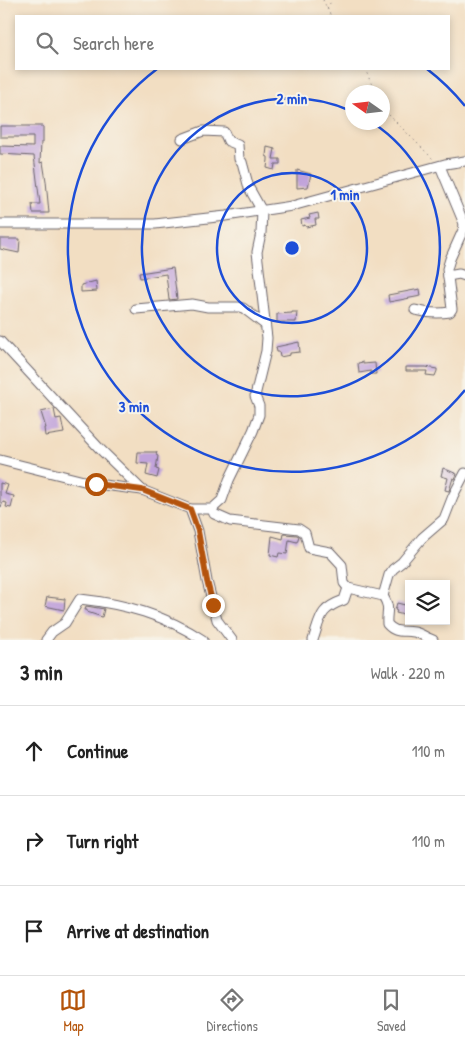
<!DOCTYPE html>
<meta charset="utf-8">
<style>
body{margin:0;font-family:"Patrick Hand",sans-serif;background:#f2f2f2;color:#222}
.controls{position:absolute;right:15px;bottom:15px;display:grid;overflow:hidden;border-radius:0px;box-shadow:0 2px 8px #0003}
.controls button{width:45px;height:45px;display:grid;place-items:center;padding:0;border:0;border-bottom:1px solid #e0e0e0;background:#fff;color:#222;font:25px sans-serif}
.compass{position:absolute;left:345px;top:85px;width:45px;height:45px;border-radius:50%;background:#fff;box-shadow:0 2px 8px #0003;rotate:284deg}
.stop{position:absolute;width:15px;height:15px;margin:-11px;border:4px solid #b45309;border-radius:50%;background:#fff}
.stop.end{background:#b45309;border-color:#fff;box-shadow:0 1px 5px #0008}
.list{margin:0;padding:0;list-style:none}
h2{display:flex;justify-content:space-between;align-items:center;height:65px;margin:0;padding:0 20px;font-size:21px}
h2 small{font-size:16px;font-weight:400;color:#767676}
.list li{display:grid;grid-template-columns:32px 1fr auto;gap:15px;align-items:center;box-sizing:border-box;height:90px;padding:0 20px;border-top:1px solid #e0e0e0}
.list b{display:block;font-size:19px;white-space:nowrap}
.list em{font-size:16px;font-style:normal;color:#767676}
.icon{flex:none;width:28px;height:28px;fill:none;stroke:currentColor;stroke-width:2;stroke-linecap:round;stroke-linejoin:round}
.map{position:relative;flex:none;width:465px;height:640px;overflow:hidden}
.search{position:absolute;background:#fff;box-shadow:0 2px 8px #0003;left:15px;right:15px;top:15px;height:55px;display:flex;align-items:center;gap:12px;box-sizing:border-box;padding:0 18px;border-radius:0px;color:#767676;font-size:19px}
.sheet{height:335px;background:#fff}
nav{display:flex;justify-content:space-around;align-items:center;box-sizing:border-box;height:70px;border-top:1px solid #e0e0e0;background:#fff;font-size:14px;color:#767676}
nav a{display:grid;justify-items:center;gap:2px}
nav .on{color:#b45309}
.map>svg:first-child{display:block}
.building{fill:#c0a2da}
.lines{fill:none;stroke-linecap:round;stroke-linejoin:round}
.minor-casing{stroke:#6b646a;stroke-width:11}
.path{stroke:#6b646a;stroke-width:1;stroke-dasharray:1 4;stroke-linecap:butt}
.minor{stroke:#fff;stroke-width:9}
.route{stroke:#b45309;stroke-width:6}
.ring{fill:none;stroke:#1d4ed8;stroke-width:2.5}
.centre{fill:#1d4ed8;stroke:#f7f3e8;stroke-width:2.5}
.ring-label{font-size:15px;text-anchor:middle;font-weight:bold;fill:#1d4ed8;stroke:#f7f3e8;stroke-width:4;stroke-linejoin:round;paint-order:stroke}
</style>
<div class="map">
<svg width="465" height="640" viewBox="0 0 465 640">
<rect width="100%" height="100%" fill="#f7f3e8"/>
<filter id="ink" filterUnits="userSpaceOnUse"><feTurbulence type="fractalNoise" baseFrequency=".02" numOctaves="2"/><feDisplacementMap in="SourceGraphic" scale="10" xChannelSelector="R" yChannelSelector="G"/><feConvolveMatrix kernelMatrix="1 2 1 2 8 2 1 2 1" color-interpolation-filters="sRGB"/></filter>
<filter id="wash" filterUnits="userSpaceOnUse"><feTurbulence type="fractalNoise" baseFrequency=".0096" numOctaves="4" result="noise"/><feDisplacementMap in="SourceGraphic" scale="20" xChannelSelector="R" yChannelSelector="G"/><feGaussianBlur stdDeviation="1.12" result="paint"/><feColorMatrix in="noise" values="0 0 0 0 0 0 0 0 0 0 0 0 0 0 0 0 0 1.4 0 .05"/><feComposite in="paint" operator="in"/></filter>
<g filter="url(#wash)">
<rect width="100%" height="100%" fill="#f2dec2"/>
<g id="blocks">
<g class="building">
<polygon points="0,126 43,126 43,142 41,142 40,163 43,162 46,181 49,213 33,213 32,204 40,204 34,156 0,154 0,146 33,147 33,137 0,137"/>
<polygon points="267,147 275,149 273,159 280,159 280,164 275,164 274,170 267,168 268,160 268,157 266,156"/>
<polygon points="297,170 311,174 308,187 297,188"/>
<polygon points="318,213 319,219 315,219 316,225 306,227 305,225 302,226 301,220 310,218 309,215"/>
<polygon points="0,239 20,239 19,253 0,249"/>
<polygon points="173,268 177,299 169,300 166,274 140,278 139,273"/>
<polygon points="96,281 97,291 81,292 81,285"/>
<polygon points="420,289 421,296 389,302 388,295"/>
<polygon points="292,312 297,312 296,322 277,322 277,314 292,313"/>
<polygon points="299,342 300,352 290,353 290,355 280,357 279,352 277,352 276,347"/>
<polygon points="363,362 363,364 375,363 376,374 371,374 371,371 359,373 358,363"/>
<polygon points="406,367 426,367 437,369 437,371 435,376 426,375 427,371 406,371"/>
<polygon points="54,409 56,419 61,418 64,433 45,436 44,428 46,428 41,412"/>
<polygon points="138,452 157,452 156,455 158,456 156,469 159,470 157,478 146,475 148,464 137,463"/>
<polygon points="443,468 457,474 455,479 453,478 449,491 445,490 448,478 441,476"/>
<polygon points="0,483 8,485 5,494 14,496 11,508 6,507 7,503 3,502 1,507 0,507"/>
<polygon points="284,534 297,535 299,536 297,542 289,540 287,554 279,553 278,557 270,555 272,536 283,539"/>
<polygon points="47,597 65,599 64,610 45,606"/>
<polygon points="397,603 409,606 408,616 396,613 397,611 395,610"/>
<polygon points="86,606 104,609 102,617 87,612 87,610 85,610"/>
</g>
</g>
</g>
<g filter="url(#ink)">
<use href="#blocks" fill-opacity="0" stroke="#6b646a" stroke-width="1"/>
<g class="lines">
<g class="minor-casing">
<g id="minor">
<polyline points="182,139 203,131 224,132 228,141 238,145 239,159 242,162 249,188 262,211 261,233 257,252 267,338 266,351 255,396 259,406 259,415 253,431 229,480 222,500 212,509 190,509"/>
<polyline points="440,166 465,226"/>
<polyline points="0,224 155,224 226,216 292,206 445,164 465,161"/>
<polyline points="448,276 459,274 465,276"/>
<polyline points="136,309 192,304 208,307 239,307 243,308 264,324"/>
<path d="M415 310C426 313 438 314 450 312L452 309 447 269 450 259 463 230 464 225"/>
<polyline points="0,341 99,448 142,490 190,509 198,531 207,581 217,620 232,640"/>
<polyline points="0,460 96,484 142,490"/>
<path d="M212 509 214 514 230 521 299 529 305 533 309 548 330 552 342 565 344 583 348 588 383 596C391 609 386 611 387 624 396 634 402 630 414 632 420 633 427 638 433 640"/>
<polyline points="383,596 389,575 393,569 402,562 422,538 444,519 453,496 465,473"/>
<path d="M46 640 52 632 65 623 80 599C125 604 165 615 203 640"/>
<path d="M313 640C321 617 319 609 344 600L348 588"/>
</g>
</g>
<g class="path">
<polyline points="323,0 331,16"/>
<polyline points="327,8 332,0"/>
<polyline points="365,69 375,92"/>
<polyline points="382,108 434,160"/>
</g>
<use href="#minor" class="minor"/>
</g>
</g>
<g class="lines" filter="url(#ink)">
<polyline class="route" points="96,484 142,490 190,509 198,531 207,581 213,605"/>
</g>
<g class="ring">
<circle cx="292" cy="248" r="75"/>
<path d="M373 123A149 149 0 1 1 351 111"/>
<path d="M465 390A224 224 0 1 1 157 69M427 69A224 224 0 0 1 465 106"/>
</g>
<circle cx="292" cy="248" r="8" class="centre"/>
<g class="ring-label">
<text x="292" y="104">2 min</text>
<text x="345" y="200">1 min</text>
<text x="134" y="412">3 min</text>
</g>
</svg>
<div class="controls">
<button><svg class="icon" aria-label="layers" viewBox="0 0 24 24"><path d="M12 4l9 5-9 5-9-5zM3 14l9 5 9-5"/></svg></button>
</div>
<svg class="compass" viewBox="-18 -18 36 36"><path d="M0-13l5 13h-10z" fill="#e53935"/><path d="M0 13l5-13h-10z" fill="#767676"/></svg>
<div class="stop" style="left:96px;top:484px"></div>
<div class="stop end" style="left:213px;top:605px"></div>
<div class="search"><svg class="icon" aria-label="search" viewBox="0 0 24 24"><circle cx="10" cy="10" r="6"/><path d="M15 15l6 6"/></svg>Search here</div>
</div>
<section class="sheet">
<h2>3 min<small>Walk · 220 m</small></h2>
<ul class="list">
<li><svg class="icon" aria-label="ahead" viewBox="0 0 24 24"><path d="M12 20V5M6 11l6-6 6 6"/></svg><div><b>Continue</b></div><em>110 m</em></li>
<li><svg class="icon" aria-label="right" viewBox="0 0 24 24"><path d="M7 20v-9h11M14 6l5 5-5 5"/></svg><div><b>Turn right</b></div><em>110 m</em></li>
<li><svg class="icon" aria-label="arrive" viewBox="0 0 24 24"><path d="M6 21V4h12l-3 4 3 4H6"/></svg><div><b>Arrive at destination</b></div></li>
</ul>
</section>
<nav>
<a class="on"><svg class="icon" aria-label="map" viewBox="0 0 24 24"><path d="M3 6l6-2 6 2 6-2v14l-6 2-6-2-6 2zM9 4v14M15 6v14"/></svg>Map</a>
<a><svg class="icon" aria-label="directions" viewBox="0 0 24 24"><path d="M12 3l9 9-9 9-9-9zM9 14v-3h6M13 9l2 2-2 2"/></svg>Directions</a>
<a><svg class="icon" aria-label="saved" viewBox="0 0 24 24"><path d="M7 4h10v16l-5-4-5 4z"/></svg>Saved</a>
</nav>
